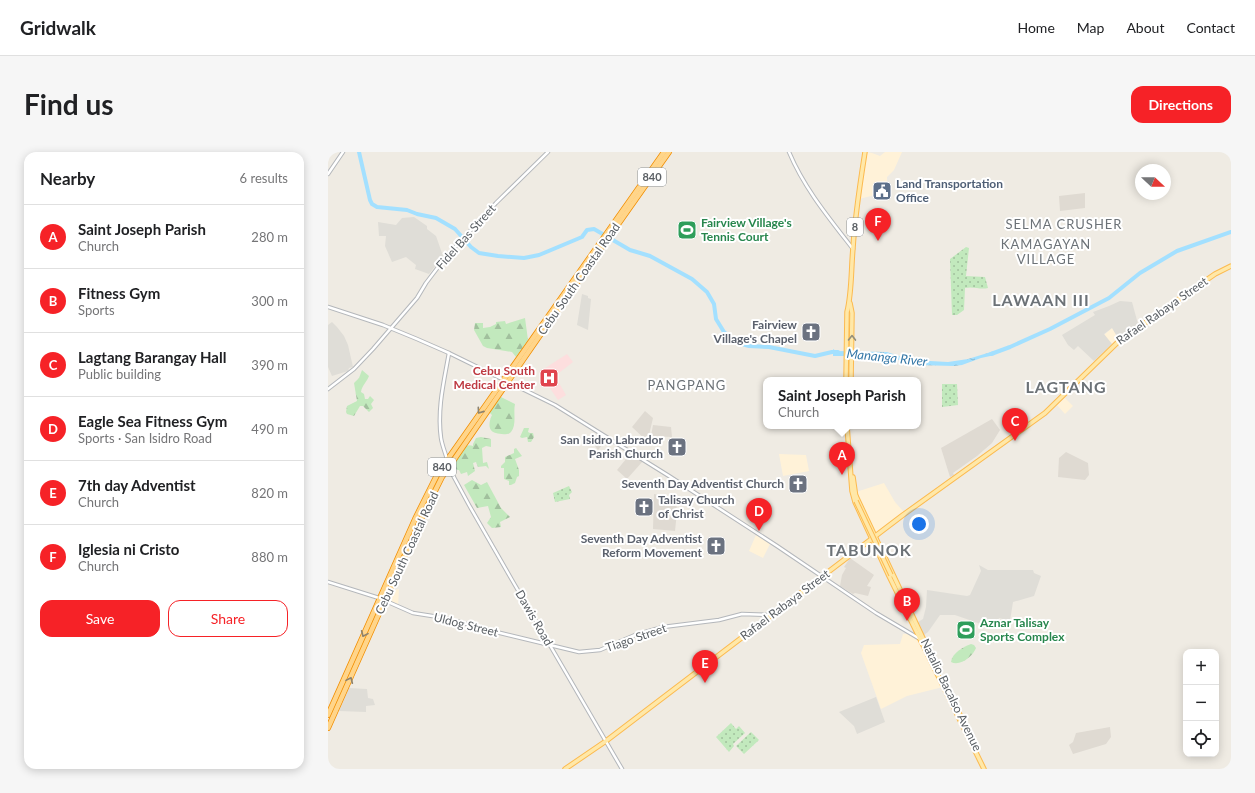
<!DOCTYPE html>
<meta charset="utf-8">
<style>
body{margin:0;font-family:Lato,sans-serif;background:#f6f6f6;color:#202124}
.controls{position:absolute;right:12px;bottom:12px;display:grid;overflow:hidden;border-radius:8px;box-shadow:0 2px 10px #0003}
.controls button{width:36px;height:36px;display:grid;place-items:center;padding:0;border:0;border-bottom:1px solid #e0e0e0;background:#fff;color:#202124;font:20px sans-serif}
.compass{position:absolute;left:807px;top:12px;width:36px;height:36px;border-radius:50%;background:#fff;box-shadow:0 2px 10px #0003;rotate:112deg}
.you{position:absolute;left:591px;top:372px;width:14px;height:14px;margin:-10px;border:3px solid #fff;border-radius:50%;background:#1a73e8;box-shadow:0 0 0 6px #1a73e833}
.badge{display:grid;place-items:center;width:26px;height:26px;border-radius:50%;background:#f62227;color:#fff;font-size:13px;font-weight:700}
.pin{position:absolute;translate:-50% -33px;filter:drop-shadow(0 1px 2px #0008)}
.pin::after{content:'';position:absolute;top:21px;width:14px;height:12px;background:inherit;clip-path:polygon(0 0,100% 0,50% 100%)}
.popup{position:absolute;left:435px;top:225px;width:158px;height:52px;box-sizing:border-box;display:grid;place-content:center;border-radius:8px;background:#fff;filter:drop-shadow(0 1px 3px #0005);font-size:13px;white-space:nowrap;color:#757577}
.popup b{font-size:15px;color:#202124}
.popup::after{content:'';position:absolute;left:50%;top:100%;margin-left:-8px;border:8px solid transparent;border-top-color:#fff}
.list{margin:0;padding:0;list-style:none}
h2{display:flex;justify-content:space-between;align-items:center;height:52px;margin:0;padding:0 16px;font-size:17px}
h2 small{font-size:13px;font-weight:400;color:#757577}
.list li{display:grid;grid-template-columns:26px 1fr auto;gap:12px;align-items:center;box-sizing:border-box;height:64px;padding:0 16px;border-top:1px solid #e0e0e0}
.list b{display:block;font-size:15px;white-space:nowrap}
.list p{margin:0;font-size:13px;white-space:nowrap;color:#757577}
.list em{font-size:13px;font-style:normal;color:#757577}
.actions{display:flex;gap:8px;padding:12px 16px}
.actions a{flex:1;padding:9px 0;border:1px solid #f62227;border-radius:12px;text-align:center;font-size:14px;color:#f62227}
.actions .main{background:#f62227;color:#fff}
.icon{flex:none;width:22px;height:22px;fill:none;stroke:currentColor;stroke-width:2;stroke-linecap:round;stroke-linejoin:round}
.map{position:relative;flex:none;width:903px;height:617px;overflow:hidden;border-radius:12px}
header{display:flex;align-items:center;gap:24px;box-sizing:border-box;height:56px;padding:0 20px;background:#fff;border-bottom:1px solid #e0e0e0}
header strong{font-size:19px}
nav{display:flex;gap:22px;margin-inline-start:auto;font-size:14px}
.intro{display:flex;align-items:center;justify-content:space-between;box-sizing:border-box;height:96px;padding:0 24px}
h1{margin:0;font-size:28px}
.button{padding:10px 18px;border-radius:12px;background:#f62227;color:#fff;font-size:14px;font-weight:700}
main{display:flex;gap:24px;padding:0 24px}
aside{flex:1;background:#fff;border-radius:12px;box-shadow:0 2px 10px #0003}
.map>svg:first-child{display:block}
.commercial{fill:#fff2d8}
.industrial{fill:#dfddd7}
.education{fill:#dfdad2}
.medical{fill:#fddede}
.grass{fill:url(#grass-dots)}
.forest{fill:url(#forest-firs)}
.pitch{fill:#c2e9bd}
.water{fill:url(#water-ripples)}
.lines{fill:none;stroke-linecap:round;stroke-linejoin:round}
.river{stroke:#a3e0ff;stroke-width:4}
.minor-casing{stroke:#b4b7bb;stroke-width:4.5}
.major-casing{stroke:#fcba4f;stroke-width:5.5}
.highway-casing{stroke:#f28e00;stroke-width:6}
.minor{stroke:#fff;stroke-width:2.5}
.major{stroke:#ffe8a8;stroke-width:3.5}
.highway{stroke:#ffd58a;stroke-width:4.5}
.major-bridge-casing{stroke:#fcba4f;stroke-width:5.5;stroke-linecap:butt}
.major-bridge{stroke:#ffe8a8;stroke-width:3.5}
.oneway{stroke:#94907c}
.oneway2{stroke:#8c8370}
.labels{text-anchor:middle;stroke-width:4;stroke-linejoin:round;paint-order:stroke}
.shield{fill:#fff;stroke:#8c9093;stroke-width:1}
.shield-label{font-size:11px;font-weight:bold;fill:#5b6065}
.service-label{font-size:12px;font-weight:bold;fill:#4e5e75;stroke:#fff;text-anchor:start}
.leisure-label{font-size:12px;font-weight:bold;fill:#27864d;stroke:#fff;text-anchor:start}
.street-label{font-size:12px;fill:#5b6065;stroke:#fff}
.worship-label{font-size:12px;font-weight:bold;fill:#5b616d;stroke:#fff;text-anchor:end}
.health-label{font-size:12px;font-weight:bold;fill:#be3a42;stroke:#fff;text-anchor:end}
.neighbourhood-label{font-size:13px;letter-spacing:1px;fill:#6c7277;stroke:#fff}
.water-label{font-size:13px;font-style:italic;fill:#3377a7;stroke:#fff}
.district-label{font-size:16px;font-weight:bold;letter-spacing:1px;fill:#6c7277;stroke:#fff}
</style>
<header>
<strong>Gridwalk</strong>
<nav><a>Home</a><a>Map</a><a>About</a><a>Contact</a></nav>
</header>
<div class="intro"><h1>Find us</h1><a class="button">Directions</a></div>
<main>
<aside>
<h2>Nearby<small>6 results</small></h2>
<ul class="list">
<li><span class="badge">A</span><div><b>Saint Joseph Parish</b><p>Church</p></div><em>280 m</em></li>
<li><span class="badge">B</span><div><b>Fitness Gym</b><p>Sports</p></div><em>300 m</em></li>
<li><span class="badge">C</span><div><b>Lagtang Barangay Hall</b><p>Public building</p></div><em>390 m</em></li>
<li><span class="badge">D</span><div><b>Eagle Sea Fitness Gym</b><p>Sports · San Isidro Road</p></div><em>490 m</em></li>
<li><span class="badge">E</span><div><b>7th day Adventist</b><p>Church</p></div><em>820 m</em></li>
<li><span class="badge">F</span><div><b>Iglesia ni Cristo</b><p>Church</p></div><em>880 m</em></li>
</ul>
<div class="actions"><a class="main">Save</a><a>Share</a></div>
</aside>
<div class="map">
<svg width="903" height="617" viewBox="0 0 903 617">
<defs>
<pattern id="grass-dots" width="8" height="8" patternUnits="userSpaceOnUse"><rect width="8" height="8" fill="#c2e9bd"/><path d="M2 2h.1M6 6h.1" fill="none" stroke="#a1c09d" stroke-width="1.8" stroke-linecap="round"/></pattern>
<pattern id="forest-firs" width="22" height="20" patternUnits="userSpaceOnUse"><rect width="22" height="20" fill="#c2e9bd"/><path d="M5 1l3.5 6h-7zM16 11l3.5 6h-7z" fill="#a1c09d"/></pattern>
<pattern id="water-ripples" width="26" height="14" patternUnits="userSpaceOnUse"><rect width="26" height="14" fill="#a3e0ff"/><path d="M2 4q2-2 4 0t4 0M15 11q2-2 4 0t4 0" fill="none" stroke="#88b9d2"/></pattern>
</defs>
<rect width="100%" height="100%" fill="#efebe3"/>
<g class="commercial">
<polygon points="538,0 544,1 552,4 557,0 574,0 566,18 559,25 560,44 547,43 531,47"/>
<polygon points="784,176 790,186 784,192 776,183"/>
<polygon points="737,246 745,254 737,262 729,253"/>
<polygon points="451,302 478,303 481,319 455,324"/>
<polygon points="556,331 567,350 576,360 547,381 528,340"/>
<polygon points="428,383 442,392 435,406 421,399"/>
<polygon points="71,437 70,455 59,449 62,439"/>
<polygon points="575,482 583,482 593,489 615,535 579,544 553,557 533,501 536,493 572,492"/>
</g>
<g class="industrial">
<polygon points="86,65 99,74 99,77 108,84 115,104 101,122 87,117 88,113 78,105 64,110 57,94 58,84 51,84 50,70 68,73 74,66"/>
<polygon points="254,142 260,144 260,146 263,147 260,178 249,173"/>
<polygon points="792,149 804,150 810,172 790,186 784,176 776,182 784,192 766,209 750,194 746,198 740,193 734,183 767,163 765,160 781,154"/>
<polygon points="4,170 9,175 16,184 20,193 25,215 21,216 20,219 4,224 0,215 0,173"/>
<polygon points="651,413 660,418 705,418 706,421 713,424 706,444 685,450 682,469 671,466 667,477 627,463 612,463 600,480 596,483 590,470 595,467 598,455 599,438 639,444 642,443 653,419"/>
<polygon points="21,536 39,537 40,546 45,547 47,553 38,554 38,560 11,559"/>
<polygon points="548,545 557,570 529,582 526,574 511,560"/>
</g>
<g class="education">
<polygon points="757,41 757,56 732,59 731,44"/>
<polygon points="317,259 325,266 321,283 322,292 304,275"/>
<polygon points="664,267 672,278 664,291 649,304 625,321 626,323 622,325 613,296"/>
<polygon points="325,273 343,275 344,285 323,284"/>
<polygon points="274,283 280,286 270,298 264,290"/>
<polygon points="738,300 760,311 761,323 757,328 730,325 731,306"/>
<polygon points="303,301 315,309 299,327 289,318"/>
<polygon points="326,342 348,346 349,360 347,379 325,377"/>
<polygon points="522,406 546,423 539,434 543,435 540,444 527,441 525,442 512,434 514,423 518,416 516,415"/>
<polygon points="782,575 783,585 778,592 745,602 741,593 745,590 748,581"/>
</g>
<polygon class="medical" points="239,202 245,210 227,224 238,243 230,248 211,220"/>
<g class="grass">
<path d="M638 95 641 96 638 124 657 125 660 136C652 138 646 134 637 136L636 158 629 163H624L622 107Z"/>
<polygon points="614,232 629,232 630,253 614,255"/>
<polygon points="241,334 244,340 241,343 242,347 227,350 225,341"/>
<polygon points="403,571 408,577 411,574 417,581 405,592 406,594 401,600 388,585"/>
<polygon points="423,580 431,588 416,602 408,594"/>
</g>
<g class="forest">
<polygon points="197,166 200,188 188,205 184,200 159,196 155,194 146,178 147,171 155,171 155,176 162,175 168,172 168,170 177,169 178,172"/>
<path d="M34 218 41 224C39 230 34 233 33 240L36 242 37 247H40L42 244 46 248 43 252 45 256 41 260 35 254H32L26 264 19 262 18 260 19 254 29 249 26 231 31 226Z"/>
<path d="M173 245 187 252C185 261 189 272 183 280 180 284 165 282 163 278 160 274 162 267 164 263L161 260Z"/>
<polygon points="196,276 201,276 200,280 202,281 205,281 206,285 203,290 200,290 199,285 194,286 192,285"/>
<path d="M153 285 163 287V295L158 294 154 296 155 311 159 310 161 317 158 314 150 315 148 310 145 311 147 319 140 324 139 320 133 322 131 318H127L126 311C131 303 135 290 145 294V292L148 286Z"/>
<polygon points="188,296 194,304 187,307 191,318 191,324 189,325 187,331 183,333 181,333 181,329 176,327 176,316 173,316 173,314 177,310 177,305 186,301 186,297"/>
<polygon points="144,328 153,333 159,330 173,356 182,365 172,370 173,375 164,376 159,371 163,365 160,354 149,356 136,333"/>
<path d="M643 492 646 493 648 496C645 504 632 515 623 510 624 501 635 495 643 492Z"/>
</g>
<circle class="pitch" cx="638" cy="478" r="7"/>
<polygon class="water" points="505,197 508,199 559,200 584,208 620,210 640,207 666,199 667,203 653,206 634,213 626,214 588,213 557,204 505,204"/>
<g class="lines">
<g class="river">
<polyline points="31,0 42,48 44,52 49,55 79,58 89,62 108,66 127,77 143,95 151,101 170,104 196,106 211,103 254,85 259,78 266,77 302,98 322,104 364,127 379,140 386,152 388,167 396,180 407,190 421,194 441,195 487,204 504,200 510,200"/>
<polyline points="663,202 682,195 722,177 781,146 812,121 849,99 903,80"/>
</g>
<g class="minor-casing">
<g id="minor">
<path d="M461 0C476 36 501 66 525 97"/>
<polyline points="0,22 15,0"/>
<polyline points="0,155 55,173 89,187 121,201 227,253 341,324 449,394 548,461 592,487"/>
<polyline points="0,237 26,217 45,197 89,146 98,131 117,106 168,51 220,0"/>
<path d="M119 307C117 300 114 293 113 286 109 257 116 229 121 201"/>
<polyline points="121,316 141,353 184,428 294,617"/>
<polyline points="0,430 51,446 85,461 117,466 164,479 251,500 272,498 307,483 335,475 391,468 414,462 443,463"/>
</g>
</g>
<g class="major-casing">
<g id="major">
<polyline points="522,151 524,161 523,228"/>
<path d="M518 228 519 160C524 140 523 117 525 96 527 63 532 32 537 0"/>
<polyline points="519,274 524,339 527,350 561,424 656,617"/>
<polyline points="525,325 528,346"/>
<polyline points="528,344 610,518"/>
<polyline points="617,533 635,569"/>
<polyline points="237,617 278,589 575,363 717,261 791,189 887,122 903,114"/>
</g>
</g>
<g class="highway-casing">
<g id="highway">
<polyline points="0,563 88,365 110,321 336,0"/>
<polyline points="0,576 93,367 114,325 217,176 341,0"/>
</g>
</g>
<use href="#minor" class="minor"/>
<use href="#major" class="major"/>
<use href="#highway" class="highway"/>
<g class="major-bridge-casing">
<polyline id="major-bridge" points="528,349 563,423"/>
</g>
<use href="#major-bridge" class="major-bridge"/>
</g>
<defs><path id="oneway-chevron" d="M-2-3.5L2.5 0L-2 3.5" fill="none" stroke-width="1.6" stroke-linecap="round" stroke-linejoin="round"/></defs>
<use class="oneway" href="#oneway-chevron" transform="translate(524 186) rotate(-89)"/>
<g class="oneway2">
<use href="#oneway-chevron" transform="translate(152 259) rotate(125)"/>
<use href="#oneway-chevron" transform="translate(36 482) rotate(114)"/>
<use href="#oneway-chevron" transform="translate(22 528) rotate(-66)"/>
</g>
<defs>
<g id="civic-square" transform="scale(1)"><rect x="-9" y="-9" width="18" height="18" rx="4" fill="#5c6f8a" stroke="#fff"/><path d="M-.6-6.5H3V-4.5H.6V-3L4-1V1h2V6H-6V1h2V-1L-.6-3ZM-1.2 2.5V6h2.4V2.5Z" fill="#fff"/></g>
<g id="stadium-square" transform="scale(1)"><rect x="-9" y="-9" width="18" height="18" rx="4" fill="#2e9e5b" stroke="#fff"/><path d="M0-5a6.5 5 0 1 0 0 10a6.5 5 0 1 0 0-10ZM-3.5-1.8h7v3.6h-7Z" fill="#fff"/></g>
<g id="church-square" transform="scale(1)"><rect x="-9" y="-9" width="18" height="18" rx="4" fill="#6b7280" stroke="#fff"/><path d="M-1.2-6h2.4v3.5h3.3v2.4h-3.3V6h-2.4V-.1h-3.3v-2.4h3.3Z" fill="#fff"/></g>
<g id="hospital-square" transform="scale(1)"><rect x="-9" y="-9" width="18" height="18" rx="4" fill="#e0444e" stroke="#fff"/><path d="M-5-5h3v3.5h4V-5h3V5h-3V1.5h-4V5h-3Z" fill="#fff"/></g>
</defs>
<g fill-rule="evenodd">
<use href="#civic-square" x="554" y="39"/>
<use href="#stadium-square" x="359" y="78"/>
<use href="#church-square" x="483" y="180"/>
<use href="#hospital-square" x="221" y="226"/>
<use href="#church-square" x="349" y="295"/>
<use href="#church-square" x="470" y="332"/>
<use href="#church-square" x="316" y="355"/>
<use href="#church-square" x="388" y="394"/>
<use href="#stadium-square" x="638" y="478"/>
</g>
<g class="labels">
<g class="shield">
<rect x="310" y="16" width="28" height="18" rx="3"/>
<rect x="519" y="66" width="16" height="18" rx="3"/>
<rect x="100" y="306" width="28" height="18" rx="3"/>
</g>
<g class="shield-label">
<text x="324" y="29">840</text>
<text x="527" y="79">8</text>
<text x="114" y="319">840</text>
</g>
<g class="service-label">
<text x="568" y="36">Land Transportation<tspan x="568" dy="14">Office</tspan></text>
</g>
<g class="leisure-label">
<text x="373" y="75">Fairview Village's<tspan x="373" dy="14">Tennis Court</tspan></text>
<text x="652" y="475">Aznar Talisay<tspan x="652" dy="14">Sports Complex</tspan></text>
</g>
<g class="street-label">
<text transform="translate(138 85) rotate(-48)" y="4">Fidel Bas Street</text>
<text transform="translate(251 127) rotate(-55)" y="4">Cebu South Coastal Road</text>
<text transform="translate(834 159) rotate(-35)" y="4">Rafael Rabaya Street</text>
<text transform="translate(79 401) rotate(-65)" y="4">Cebu South Coastal Road</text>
<text transform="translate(457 453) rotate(-37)" y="4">Rafael Rabaya Street</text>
<text transform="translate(206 466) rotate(60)" y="4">Dawis Road</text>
<text transform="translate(138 473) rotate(14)" y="4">Uldog Street</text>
<text transform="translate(308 486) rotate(-19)" y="4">Tiago Street</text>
<text transform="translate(623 543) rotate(64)" y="4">Natalio Bacalso Avenue</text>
</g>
<g class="worship-label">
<text x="469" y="177">Fairview<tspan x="469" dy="14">Village's Chapel</tspan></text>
<text x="335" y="292">San Isidro Labrador<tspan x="335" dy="14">Parish Church</tspan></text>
<text x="456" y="336">Seventh Day Adventist Church</text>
<text x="330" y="352" text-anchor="start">Talisay Church<tspan x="330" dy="14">of Christ</tspan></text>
<text x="374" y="391">Seventh Day Adventist<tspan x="374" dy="14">Reform Movement</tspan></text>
</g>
<g class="health-label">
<text x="207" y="223">Cebu South<tspan x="207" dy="14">Medical Center</tspan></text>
</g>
<g class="neighbourhood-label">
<text x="736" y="77">SELMA CRUSHER</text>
<text x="718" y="97">KAMAGAYAN<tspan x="718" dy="15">VILLAGE</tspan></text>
<text x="359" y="238">PANGPANG</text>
</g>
<g class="water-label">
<text transform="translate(559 205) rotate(6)" y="5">Mananga River</text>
</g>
<g class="district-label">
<text x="713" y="154">LAWAAN III</text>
<text x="738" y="241">LAGTANG</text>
<text x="541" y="404">TABUNOK</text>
</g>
</g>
</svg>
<div class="controls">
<button>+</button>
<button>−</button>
<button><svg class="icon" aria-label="locate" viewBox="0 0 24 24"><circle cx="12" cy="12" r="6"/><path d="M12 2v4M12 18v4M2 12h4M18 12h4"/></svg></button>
</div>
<svg class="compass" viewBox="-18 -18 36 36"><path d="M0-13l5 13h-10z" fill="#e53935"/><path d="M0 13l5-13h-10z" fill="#757577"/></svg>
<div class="you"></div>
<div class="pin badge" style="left:514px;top:323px">A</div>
<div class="popup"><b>Saint Joseph Parish</b>Church</div>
<div class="pin badge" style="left:579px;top:469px">B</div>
<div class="pin badge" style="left:687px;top:289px">C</div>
<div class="pin badge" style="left:431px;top:379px">D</div>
<div class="pin badge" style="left:377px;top:531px">E</div>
<div class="pin badge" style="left:550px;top:89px">F</div>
</div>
</main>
